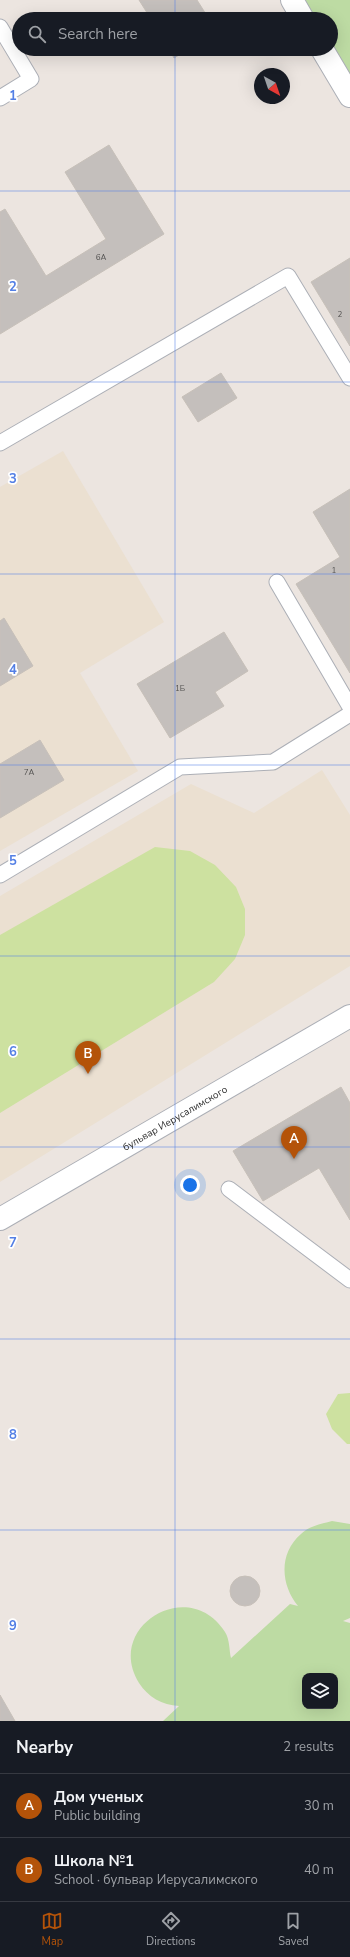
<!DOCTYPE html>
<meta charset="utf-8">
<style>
body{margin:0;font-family:"Nunito Sans",sans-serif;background:#20242c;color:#f1f3f6}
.controls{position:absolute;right:12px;bottom:12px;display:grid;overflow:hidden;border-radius:8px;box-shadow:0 4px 16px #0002}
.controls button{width:36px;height:36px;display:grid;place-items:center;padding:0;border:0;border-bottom:1px solid #363941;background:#171b24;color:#f1f3f6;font:20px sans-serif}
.compass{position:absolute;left:254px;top:68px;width:36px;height:36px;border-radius:50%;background:#171b24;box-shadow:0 4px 16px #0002;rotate:140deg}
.you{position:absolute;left:190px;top:1185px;width:14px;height:14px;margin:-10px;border:3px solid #fff;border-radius:50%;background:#1a73e8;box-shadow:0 0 0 6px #1a73e833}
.badge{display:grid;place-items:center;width:26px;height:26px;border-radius:50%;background:#b45309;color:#fff;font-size:13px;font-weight:700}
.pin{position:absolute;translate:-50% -33px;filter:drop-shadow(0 1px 2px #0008)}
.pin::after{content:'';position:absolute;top:21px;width:14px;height:12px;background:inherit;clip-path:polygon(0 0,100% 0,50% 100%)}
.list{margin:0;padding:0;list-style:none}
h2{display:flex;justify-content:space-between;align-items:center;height:52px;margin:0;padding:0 16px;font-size:17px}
h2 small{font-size:13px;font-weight:400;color:#9ea1a6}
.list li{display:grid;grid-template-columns:26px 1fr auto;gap:12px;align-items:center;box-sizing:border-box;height:64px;padding:0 16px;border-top:1px solid #363941}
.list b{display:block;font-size:15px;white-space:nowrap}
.list p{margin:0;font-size:13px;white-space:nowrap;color:#9ea1a6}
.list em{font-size:13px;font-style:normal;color:#9ea1a6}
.icon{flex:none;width:22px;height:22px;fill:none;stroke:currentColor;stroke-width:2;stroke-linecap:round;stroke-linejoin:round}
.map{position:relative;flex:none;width:350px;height:1721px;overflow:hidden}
.search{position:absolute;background:#171b24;box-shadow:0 4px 16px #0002;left:12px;right:12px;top:12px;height:44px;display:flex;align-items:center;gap:10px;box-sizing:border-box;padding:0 14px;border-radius:22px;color:#9ea1a6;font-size:15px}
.sheet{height:180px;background:#171b24}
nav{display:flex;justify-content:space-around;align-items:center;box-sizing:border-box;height:56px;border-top:1px solid #363941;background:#171b24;font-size:11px;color:#9ea1a6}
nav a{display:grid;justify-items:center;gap:2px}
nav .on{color:#b45309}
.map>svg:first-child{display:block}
.education{fill:#ebe0d1}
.green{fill:#bddba3;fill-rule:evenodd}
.pitch{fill:#cde1a0}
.building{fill:#c4bfbc;stroke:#c7c0b9}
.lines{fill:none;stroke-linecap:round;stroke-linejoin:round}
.service-casing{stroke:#acafb6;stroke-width:17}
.pedestrian-casing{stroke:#acafb6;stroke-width:24}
.minor-casing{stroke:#acafb6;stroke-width:24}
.service{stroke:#fff;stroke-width:15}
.pedestrian{stroke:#fff;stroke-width:22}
.minor{stroke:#fff;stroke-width:22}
.grid{fill:none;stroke:#537fe5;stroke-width:1;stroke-opacity:0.55}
.labels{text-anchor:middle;stroke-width:3.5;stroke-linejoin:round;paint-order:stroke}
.number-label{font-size:8px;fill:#525150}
.street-label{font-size:10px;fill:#2c2c2c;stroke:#fff}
.grid-label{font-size:13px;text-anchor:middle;font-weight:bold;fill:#537fe5;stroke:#fff;stroke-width:3.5;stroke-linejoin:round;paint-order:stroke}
</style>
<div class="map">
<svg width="350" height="1721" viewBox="0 0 350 1721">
<rect width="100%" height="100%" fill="#ece5e0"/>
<g class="education">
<polygon points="63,451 164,622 80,673 138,771 0,851 0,487"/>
<polygon points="322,770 350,815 350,966 0,1182 0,896 191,784 254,813"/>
</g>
<g class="green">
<polygon points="303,0 350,0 350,82 331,49 331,19 314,19"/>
<path d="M332 1521 350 1524V1618L343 1621 350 1623V1721H163L179 1706C162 1705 148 1697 139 1683 104 1627 189 1575 225 1632 230 1640 229 1650 231 1658L290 1604 298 1606C281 1585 278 1554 301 1534 309 1526 321 1524 332 1521ZM305 1676H335V1706H305Z"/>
</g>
<g class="pitch">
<polygon points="155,847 190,851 215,865 236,887 245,909 245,935 235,959 214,982 0,1113 0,935"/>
<polygon points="350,1393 350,1444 347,1444 332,1429 326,1414 338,1394"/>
</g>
<g class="building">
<polygon points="139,0 197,0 209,19 151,19"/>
<polygon points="169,49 189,49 174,58"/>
<polygon points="109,145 164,234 0,334 0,212 5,209 46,276 106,239 65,172"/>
<polygon points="350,258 350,346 311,282"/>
<polygon points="221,373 237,398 198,422 182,397"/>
<polygon points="350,489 350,673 296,584 340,557 313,512"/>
<polygon points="4,618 33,666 0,686 0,621"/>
<polygon points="224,632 248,671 215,692 224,706 170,738 137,684"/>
<polygon points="40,740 64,780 0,818 0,764"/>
<polygon points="341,1087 350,1103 350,1220 319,1168 263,1201 233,1151"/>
<circle cx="245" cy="1591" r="15"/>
<polygon points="0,1695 15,1721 0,1721"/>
</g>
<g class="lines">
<g class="service-casing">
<g id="service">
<polyline points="0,27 31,79 0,98"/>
<polyline points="0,443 288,276 350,378"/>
<polyline points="277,582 350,707"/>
<polyline points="0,875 180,767 273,762 350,714"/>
<polyline points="229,1189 350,1280"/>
</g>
</g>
<g class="pedestrian-casing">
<g id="pedestrian">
<path id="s1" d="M0 1219 350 1016"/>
</g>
</g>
<g class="minor-casing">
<g id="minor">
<polyline points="292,0 303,19"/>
<polyline points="322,49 350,96"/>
</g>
</g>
<use href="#service" class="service"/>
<use href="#pedestrian" class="pedestrian"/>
<use href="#minor" class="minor"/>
</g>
<path class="grid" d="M175 0V19M175 49V1721M0 191H350M0 382H350M0 574H350M0 765H350M0 956H350M0 1147H350M0 1339H350M0 1530H350"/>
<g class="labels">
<g class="number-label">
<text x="101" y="260">6А</text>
<text x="340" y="317">2</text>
<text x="334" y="573">1</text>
<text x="180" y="691">1Б</text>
<text x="29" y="775">7А</text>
</g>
<g class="street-label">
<text dy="4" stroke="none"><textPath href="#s1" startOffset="202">бульвар Иерусалимского</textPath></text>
</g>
</g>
<g class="grid-label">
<text x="13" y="100">1</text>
<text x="13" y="291">2</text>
<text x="13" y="483">3</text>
<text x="13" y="674">4</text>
<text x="13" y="865">5</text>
<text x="13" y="1056">6</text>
<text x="13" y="1247">7</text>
<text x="13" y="1439">8</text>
<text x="13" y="1630">9</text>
</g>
</svg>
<div class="controls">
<button><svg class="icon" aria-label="layers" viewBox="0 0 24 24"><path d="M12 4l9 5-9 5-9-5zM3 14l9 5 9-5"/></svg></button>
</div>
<svg class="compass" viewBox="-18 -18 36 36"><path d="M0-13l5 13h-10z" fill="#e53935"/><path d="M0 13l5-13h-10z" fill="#9ea1a6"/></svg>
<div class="you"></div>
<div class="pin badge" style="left:294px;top:1159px">A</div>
<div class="pin badge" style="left:88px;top:1074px">B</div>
<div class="search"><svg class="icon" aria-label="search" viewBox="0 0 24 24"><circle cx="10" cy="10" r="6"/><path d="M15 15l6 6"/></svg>Search here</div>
</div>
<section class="sheet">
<h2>Nearby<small>2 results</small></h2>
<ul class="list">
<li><span class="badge">A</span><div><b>Дом ученых</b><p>Public building</p></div><em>30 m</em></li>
<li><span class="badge">B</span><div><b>Школа №1</b><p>School · бульвар Иерусалимского</p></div><em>40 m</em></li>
</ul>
</section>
<nav>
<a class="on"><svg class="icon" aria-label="map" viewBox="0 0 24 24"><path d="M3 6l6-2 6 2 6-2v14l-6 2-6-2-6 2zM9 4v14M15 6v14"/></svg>Map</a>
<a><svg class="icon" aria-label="directions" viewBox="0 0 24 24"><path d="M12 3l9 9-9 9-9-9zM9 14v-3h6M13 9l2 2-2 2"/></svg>Directions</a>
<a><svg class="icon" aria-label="saved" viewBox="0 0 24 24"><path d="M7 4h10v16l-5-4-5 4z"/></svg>Saved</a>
</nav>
